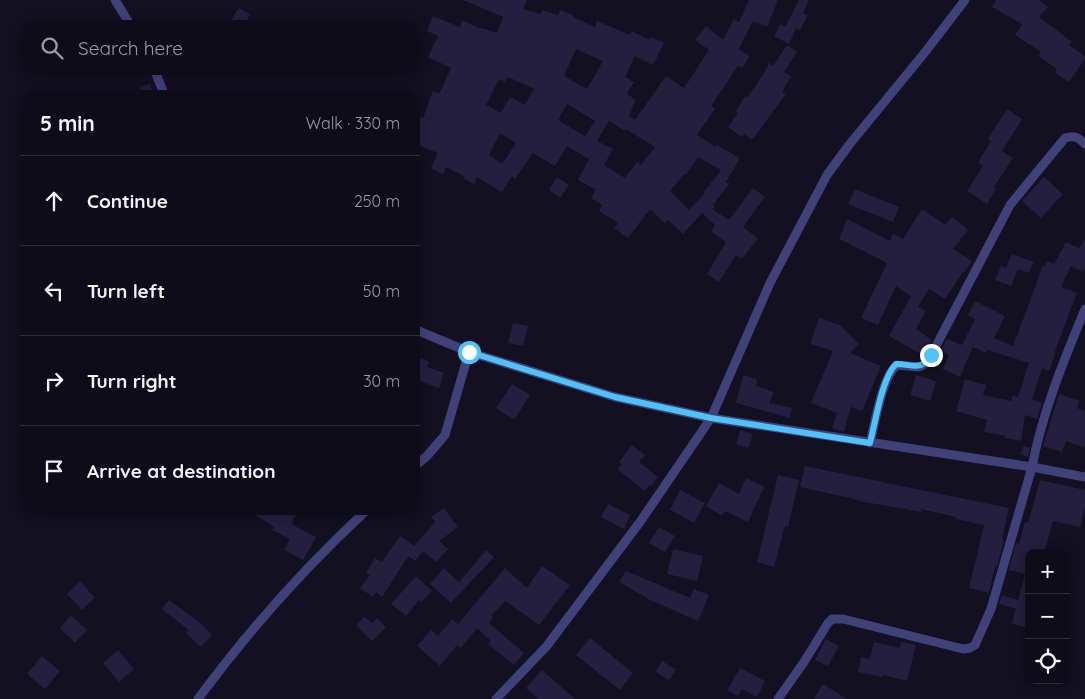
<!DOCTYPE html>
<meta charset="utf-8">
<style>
body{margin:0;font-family:Quicksand,sans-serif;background:#1c1a26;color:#f1f3f6}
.controls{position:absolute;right:15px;bottom:15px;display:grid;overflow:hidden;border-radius:10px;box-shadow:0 2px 12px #0003}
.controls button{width:45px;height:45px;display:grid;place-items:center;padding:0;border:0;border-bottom:1px solid #2e2c38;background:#0e0c19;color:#f1f3f6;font:25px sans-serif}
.stop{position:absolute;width:15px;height:15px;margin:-11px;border:4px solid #4fc3f7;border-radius:50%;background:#fff}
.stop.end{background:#4fc3f7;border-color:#fff;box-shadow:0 1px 5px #0008}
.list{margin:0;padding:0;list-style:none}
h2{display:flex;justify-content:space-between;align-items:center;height:65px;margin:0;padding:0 20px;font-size:21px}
h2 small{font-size:16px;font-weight:400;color:#9b9ba2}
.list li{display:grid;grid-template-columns:32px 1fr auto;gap:15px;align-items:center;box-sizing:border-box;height:90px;padding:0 20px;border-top:1px solid #2e2c38}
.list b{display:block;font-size:19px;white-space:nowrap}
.list em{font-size:16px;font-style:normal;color:#9b9ba2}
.icon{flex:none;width:28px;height:28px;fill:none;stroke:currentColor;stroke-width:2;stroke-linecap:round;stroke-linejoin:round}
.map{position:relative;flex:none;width:1085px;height:699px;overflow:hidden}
.search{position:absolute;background:#0e0c19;box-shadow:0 2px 12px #0003;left:20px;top:20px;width:400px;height:55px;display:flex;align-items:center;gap:12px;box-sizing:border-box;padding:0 18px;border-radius:20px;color:#9b9ba2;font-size:19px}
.panel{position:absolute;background:#0e0c19;box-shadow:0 2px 12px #0003;left:20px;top:90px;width:400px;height:425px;border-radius:20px}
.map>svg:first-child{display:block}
.building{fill:#241e3f;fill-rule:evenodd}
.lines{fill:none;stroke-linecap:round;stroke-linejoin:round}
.minor{stroke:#41417a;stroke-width:9}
.route{stroke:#4fc3f7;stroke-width:6}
</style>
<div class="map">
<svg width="1085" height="699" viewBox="0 0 1085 699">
<rect width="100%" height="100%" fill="#121021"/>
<g class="building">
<path d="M463 0H527L523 9 541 14 542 10 558 15 560 10 573 15V17L595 27 597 21 630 35 631 31 649 40 651 37 664 43 653 65 635 56 625 77 634 82 627 94 636 100 629 116 635 120 666 76 684 88 709 50 695 40 706 26 723 40 734 19 739 22 749 0H778L767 27 753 21 739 49 750 56 742 68 738 66 711 106 715 109 697 135 716 147 717 145 740 158 726 182 729 184 713 205 715 207 712 209 729 220 753 188 765 197 743 227 758 238 742 259 736 255 719 282 707 274 726 242 711 232 715 225 702 213 683 234 668 220 665 223 650 209 628 238 614 228 618 223 599 211 602 205 591 198 596 190 578 180 589 159 567 146 555 166 533 153 515 179 512 176 502 192 477 177 474 184 463 178 464 176 446 167 443 174 431 168 438 153 414 144V114L423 118 433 91 439 94 451 68 428 57 438 36 427 31 433 16 460 27 462 20 482 29V28L497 33 503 17ZM576 49 603 61 587 89 564 76ZM508 77 534 89 525 105 510 97 501 113 486 105 499 79 505 82ZM567 104 595 121 585 136 558 120ZM609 121 625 131 626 129 655 147 641 165 637 162 625 178 604 165 613 149 597 141ZM500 133 516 143 502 164 489 155ZM698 157 721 170 704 192 705 193 689 210 670 191 684 174 686 175Z"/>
<polygon points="799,0 809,0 803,13 808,15 800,30 796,28 789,44 774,36 780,24 785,27"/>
<polygon points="996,0 1039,0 1048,7 1039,17 1072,42 1069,45 1085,56 1085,59 1069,82 1055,73 1057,69 1038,56 1041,52 1015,35 1022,24 992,7"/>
<polygon points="239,8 250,15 243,26 227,26"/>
<polygon points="787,45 797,52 784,72 791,76 782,92 786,94 752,140 744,134 742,137 728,127 738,113 736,111 745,96 747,98 763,75 769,63 773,66"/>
<polygon points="150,84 154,96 143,96 140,87"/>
<polygon points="1007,109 1022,119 1002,151 1013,158 994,187 996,189 987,204 967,191 983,166 978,162 991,141 988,139"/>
<polygon points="557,177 569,185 560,198 549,190"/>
<polygon points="1044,177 1063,194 1041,218 1022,201"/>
<polygon points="855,189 899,207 893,222 848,204"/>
<polygon points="922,209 945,225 952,217 968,230 953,249 972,261 964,273 963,272 945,299 929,289 918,307 926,311 916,329 932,340 925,354 920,352 919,353 889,336 911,296 896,286 878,325 861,318 887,263 839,239 847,219 890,241 893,234 903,239"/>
<polygon points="1085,239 1085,267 1083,272 1071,266 1061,287 1077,293 1054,354 1055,354 1049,371 1042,368 1032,399 1042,403 1037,419 1025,415 1021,441 1005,438 1006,436 984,432 987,420 956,411 965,379 986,385 983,395 1012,401 1012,396 1018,397 1029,363 987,350 986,353 973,347 960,377 943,369 949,355 941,352 943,346 947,339 962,345 975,319 968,315 975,301 1005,316 994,338 1013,346 1043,266 1045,266 1047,261 1054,264 1066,242 1079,248"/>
<polygon points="1012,254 1034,262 1029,273 1018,269 1011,286 995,280 1001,266 1006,268"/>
<polygon points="819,318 840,325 859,344 850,353 881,366 862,411 851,407 844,432 832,428 837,413 811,403 833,351 810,344"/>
<polygon points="513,323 528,326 523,346 508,343"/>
<polygon points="416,356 429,362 427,367 444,373 439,388 414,379 414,361"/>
<polygon points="743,375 757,379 756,386 774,392 769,403 792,408 790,418 736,403"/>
<polygon points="916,375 936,381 930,401 910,395"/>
<polygon points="512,384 530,395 514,420 496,408"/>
<polygon points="1059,394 1079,401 1077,408 1085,411 1085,448 1066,441 1062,452 1043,446"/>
<polygon points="740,430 753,434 748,448 736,444"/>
<polygon points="632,445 645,455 639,462 658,477 651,486 649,485 645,491 617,469 622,464 619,462"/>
<polygon points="1024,446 1030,448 1028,457 1020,454"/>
<polygon points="805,466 1009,508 1002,540 1004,540 997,567 995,567 989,593 969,588 984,525 956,519 956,517 921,509 921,512 859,501 859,500 800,487"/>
<polygon points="778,475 799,480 788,527 785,526 774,567 757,562"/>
<polygon points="746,478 764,487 748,522 725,511 722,516 706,506 719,483 739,494"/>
<polygon points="1040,480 1085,490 1085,506 1080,527 1053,521 1044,553 1029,553 1029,629 1012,623 1016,609 999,604 1002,595 1018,600 1025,574 1009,570 1016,543 1019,544 1025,522 1028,523"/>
<polygon points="680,490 705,503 694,523 670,510"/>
<polygon points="608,504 630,515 624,529 601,517"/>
<polygon points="444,508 458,527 439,541 448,549 436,562 423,551 415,561 408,556 382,597 376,592 373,597 360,588 370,575 366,573 375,558 382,562 400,536 414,546 435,522 431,517"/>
<polygon points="246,509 291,509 298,512 291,524 316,537 303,560 284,550 290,539 272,530 274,527"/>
<polygon points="659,527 675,536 665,552 649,543"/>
<polygon points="673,549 703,556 697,581 667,574"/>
<polygon points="486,550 494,557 451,603 430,584 444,568 459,582"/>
<polygon points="542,566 570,585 539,625 505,601 491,616 493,618 489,623 524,653 514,665 488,644 491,641 477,628 461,648 457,645 440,666 417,646 431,630 438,636 452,619 458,624 505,568 527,588"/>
<polygon points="626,571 690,598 694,589 709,595 698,621 650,600 619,582"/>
<polygon points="416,576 432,591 421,602 419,600 406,616 391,604"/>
<polygon points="80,581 95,598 82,610 67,594"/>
<polygon points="169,600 198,621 212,635 201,647 186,633 189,630 162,609"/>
<polygon points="71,615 87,630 75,643 60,628"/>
<polygon points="364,617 373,623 377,618 386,627 372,641 356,625"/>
<polygon points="590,638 633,673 620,690 576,655"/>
<polygon points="826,639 839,646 828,666 815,660"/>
<polygon points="874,642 900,648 901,642 916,645 907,681 883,675 883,677 858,672 861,657 870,659"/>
<polygon points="118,650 134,669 119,682 103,663"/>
<polygon points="42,656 60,671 45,689 27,674"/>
<polygon points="662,661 676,670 669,680 656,672"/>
<polygon points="740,668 765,681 757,697 742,689 738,696 727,690"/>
<polygon points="542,670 575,699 539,699 526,688"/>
<polygon points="823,684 847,699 814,699"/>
</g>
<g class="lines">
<g class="minor">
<polyline points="115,0 131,26"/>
<polyline points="154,69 165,96"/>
<polyline points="414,329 469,352 615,397 711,418 1032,467 1085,477"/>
<path d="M870 443C875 423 882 377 897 365L919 367 927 363 1010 205 1065 138C1074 135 1078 137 1085 144"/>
<polyline points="414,467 427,456 445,435 469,352"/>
<path d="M198 699C249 630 305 567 368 509"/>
<polyline points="496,699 546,647 640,522 711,418 770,283 827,175 849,145 926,51 965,0"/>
<path d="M778 699 804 662 828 623 832 619H843L963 649 970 648 975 645 991 609 1032 467C1042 413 1064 360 1085 309"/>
</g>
</g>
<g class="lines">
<path class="route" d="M469 352 615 397 711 418 870 443C875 424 882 377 896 364 913 364 921 372 931 355"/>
</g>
</svg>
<div class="controls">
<button>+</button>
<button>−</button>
<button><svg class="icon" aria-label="locate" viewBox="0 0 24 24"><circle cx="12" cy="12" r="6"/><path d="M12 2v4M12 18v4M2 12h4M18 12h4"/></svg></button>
</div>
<div class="stop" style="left:469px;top:352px"></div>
<div class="stop end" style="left:931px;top:355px"></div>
<div class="search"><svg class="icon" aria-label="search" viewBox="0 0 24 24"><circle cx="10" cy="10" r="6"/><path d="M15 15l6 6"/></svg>Search here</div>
<section class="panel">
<h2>5 min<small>Walk · 330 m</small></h2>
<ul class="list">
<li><svg class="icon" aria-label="ahead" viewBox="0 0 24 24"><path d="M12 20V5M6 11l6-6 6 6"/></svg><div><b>Continue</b></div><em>250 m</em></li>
<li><svg class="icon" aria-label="left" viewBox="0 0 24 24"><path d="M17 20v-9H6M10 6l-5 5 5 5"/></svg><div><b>Turn left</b></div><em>50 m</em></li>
<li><svg class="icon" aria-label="right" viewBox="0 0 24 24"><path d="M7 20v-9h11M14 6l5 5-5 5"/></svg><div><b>Turn right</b></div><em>30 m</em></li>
<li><svg class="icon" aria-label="arrive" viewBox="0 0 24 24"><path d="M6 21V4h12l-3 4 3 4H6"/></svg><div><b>Arrive at destination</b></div></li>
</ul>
</section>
</div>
